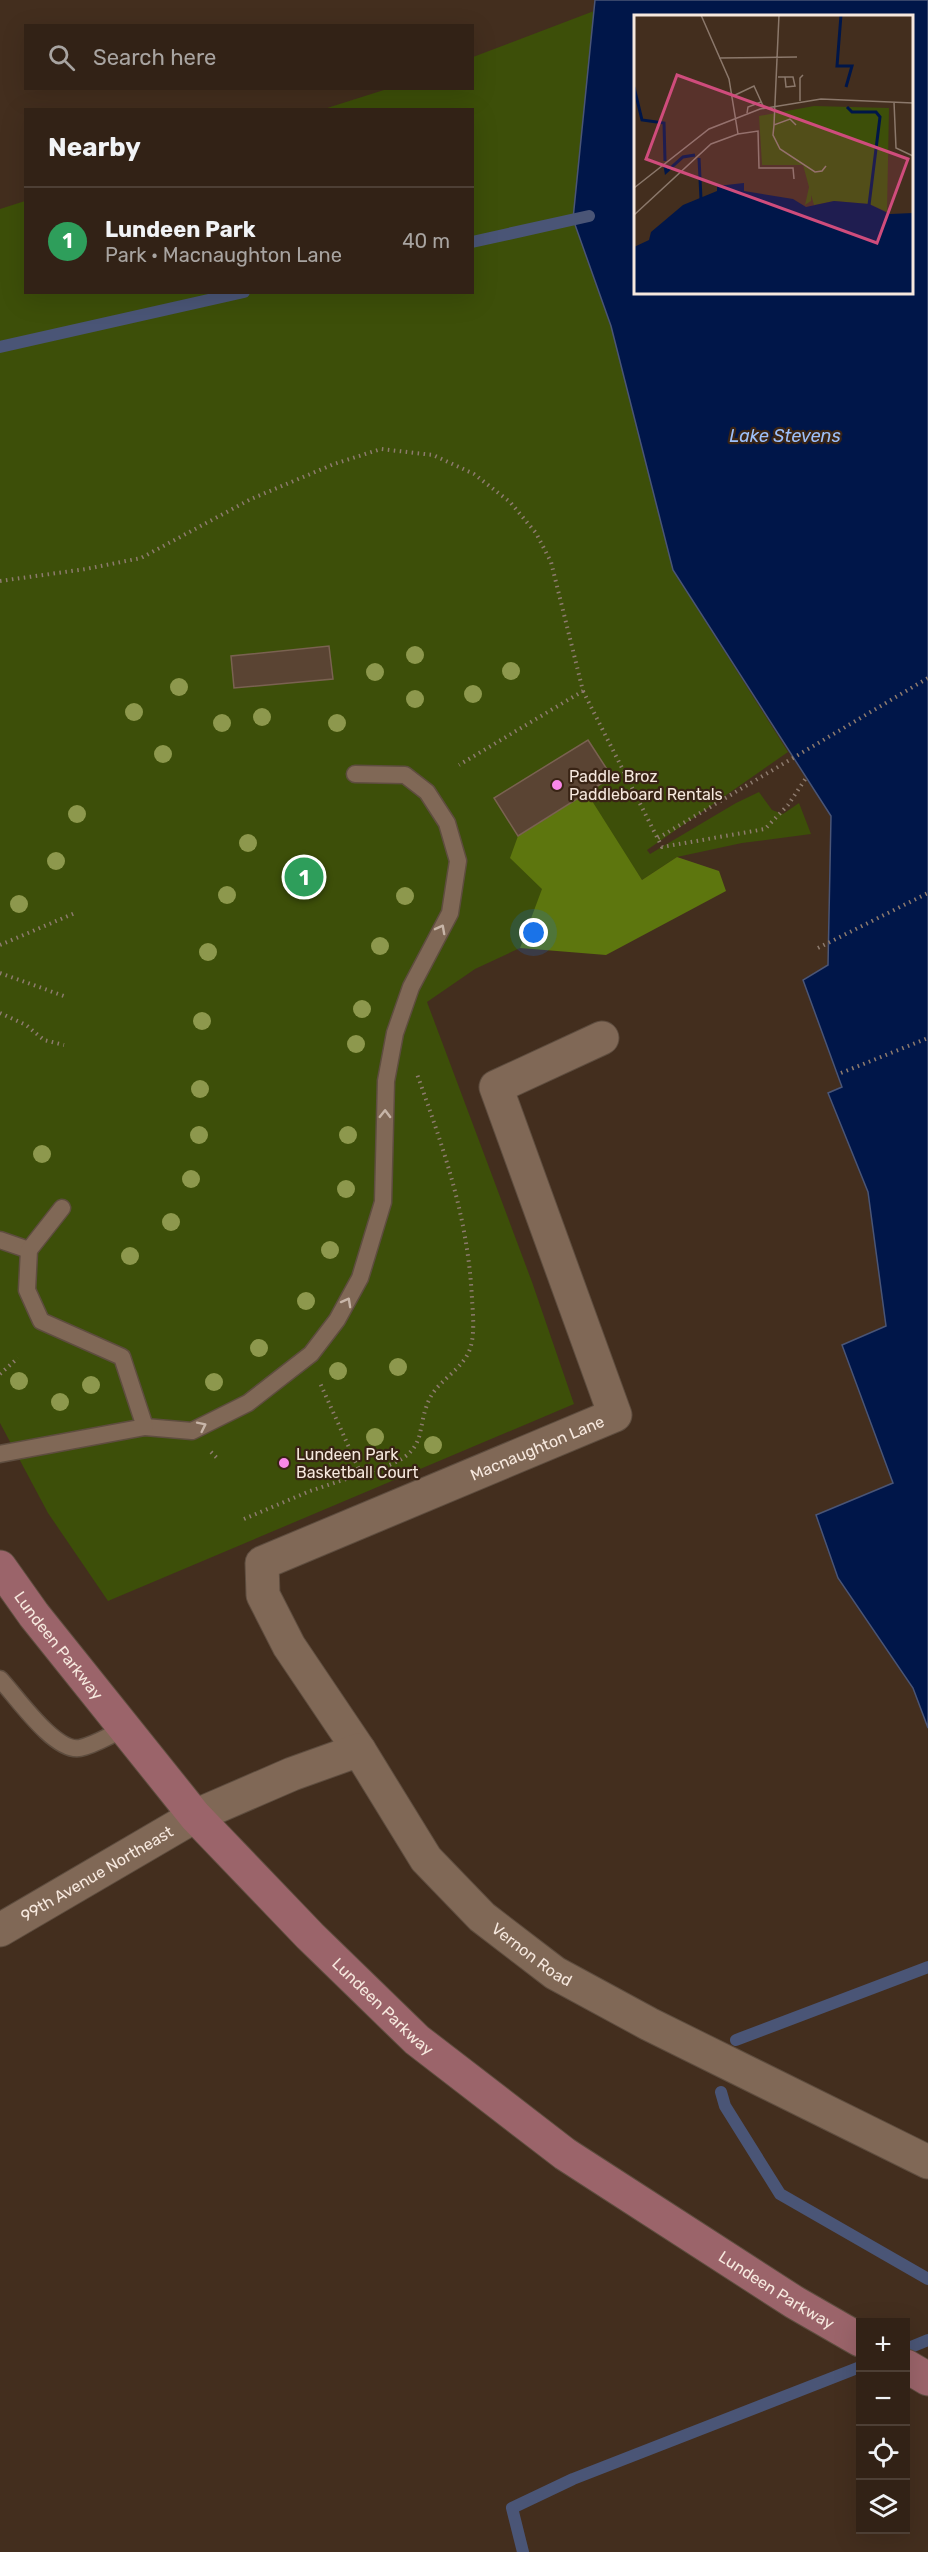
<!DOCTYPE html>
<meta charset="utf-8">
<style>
body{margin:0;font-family:Rubik,sans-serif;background:#3d2f23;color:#f1f3f6}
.controls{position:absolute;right:18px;bottom:18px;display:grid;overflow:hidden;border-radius:0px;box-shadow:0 6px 24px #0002}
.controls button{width:54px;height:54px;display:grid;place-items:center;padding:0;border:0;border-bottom:2px solid #4d3f35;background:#322216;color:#f1f3f6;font:30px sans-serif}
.you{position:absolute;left:534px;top:933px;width:21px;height:21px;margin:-15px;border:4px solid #fff;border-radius:50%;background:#1a73e8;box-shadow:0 0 0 9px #1a73e833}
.badge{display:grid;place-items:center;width:39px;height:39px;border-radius:50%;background:#f987e9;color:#fff;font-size:20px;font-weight:700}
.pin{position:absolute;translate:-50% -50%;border:3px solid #fff;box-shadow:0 2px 6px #0006}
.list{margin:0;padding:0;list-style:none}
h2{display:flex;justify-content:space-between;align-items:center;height:78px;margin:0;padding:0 24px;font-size:26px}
h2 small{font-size:20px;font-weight:400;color:#a8a4a1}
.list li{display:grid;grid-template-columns:39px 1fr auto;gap:18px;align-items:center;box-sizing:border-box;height:108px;padding:0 24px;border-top:2px solid #4d3f35}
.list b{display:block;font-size:22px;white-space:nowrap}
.list p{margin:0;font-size:20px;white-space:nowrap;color:#a8a4a1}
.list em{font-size:20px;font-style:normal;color:#a8a4a1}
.icon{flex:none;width:33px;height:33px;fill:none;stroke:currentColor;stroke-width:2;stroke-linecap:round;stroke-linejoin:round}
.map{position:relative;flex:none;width:928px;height:2552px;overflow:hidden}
.search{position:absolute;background:#322216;box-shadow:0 6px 24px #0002;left:24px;top:24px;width:450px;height:66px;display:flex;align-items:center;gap:15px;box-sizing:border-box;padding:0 21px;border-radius:0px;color:#a8a4a1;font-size:22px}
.panel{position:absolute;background:#322216;box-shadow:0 6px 24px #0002;left:24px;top:108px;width:450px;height:186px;border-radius:0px}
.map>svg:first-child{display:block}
.green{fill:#3d4f09}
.forest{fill:#5d760e}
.water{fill:#001649;stroke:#4a5576;stroke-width:1.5;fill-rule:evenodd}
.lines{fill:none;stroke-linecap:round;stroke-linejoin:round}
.stream{stroke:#4a5576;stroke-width:12}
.building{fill:#5a4433;stroke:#7a6251;stroke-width:1.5}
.service-casing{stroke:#5e4d3f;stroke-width:19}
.minor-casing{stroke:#5e4d3f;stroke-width:35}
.tertiary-casing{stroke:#5e4d3f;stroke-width:35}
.secondary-casing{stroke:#5e4d3f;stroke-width:35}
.path{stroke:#8d7b6e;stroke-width:4;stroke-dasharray:1.5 4.5;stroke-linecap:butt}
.service{stroke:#806856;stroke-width:16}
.minor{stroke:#806856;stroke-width:33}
.tertiary{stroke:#806856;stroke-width:33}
.secondary{stroke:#9b646a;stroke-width:33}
.tree{fill:#8d984d}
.oneway{stroke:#c7b5a8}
.poi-dot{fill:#f987e9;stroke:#392415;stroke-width:2}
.labels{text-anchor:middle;stroke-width:4.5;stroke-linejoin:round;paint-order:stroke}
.poi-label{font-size:16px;fill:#f6e8de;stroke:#392415;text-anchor:start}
.street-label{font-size:16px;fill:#f6e8de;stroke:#392415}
.water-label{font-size:18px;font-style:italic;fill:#9dc0fb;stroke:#392415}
.inset-river{fill:none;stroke:#001649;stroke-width:3}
.inset-road{fill:none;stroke:#8b786b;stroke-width:1.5}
.view{fill:#cf4c7c;fill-opacity:0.15;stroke:#cf4c7c;stroke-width:3}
.inset-edge{fill:none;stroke:#f6e8de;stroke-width:3}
</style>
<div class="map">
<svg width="928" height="2552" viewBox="0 0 928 2552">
<rect width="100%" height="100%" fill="#432e1e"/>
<polygon class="green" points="594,11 573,219 611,326 673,570 788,752 647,850 650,854 736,803 759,792 772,810 783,814 799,803 811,834 742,843 677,857 642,880 630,862 526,933 520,948 475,969 427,1002 532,1282 574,1404 108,1601 48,1513 0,1423 0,209 25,201 26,292 472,292 472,110 324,109 387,89 472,88 473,57"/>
<polygon class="forest" points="587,793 642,880 677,857 719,871 726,891 606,955 520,948 542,889 510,858 518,836"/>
<path class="water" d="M595 0H928V1728L913 1688 838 1578 816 1515 893 1483 842 1345 886 1326 868 1192 828 1093 842 1087 803 980 828 965 831 816 673 570 611 326 573 219ZM636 16H912V292H636Z"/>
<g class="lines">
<g class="stream">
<polyline points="472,242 589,216"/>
<polyline points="0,347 244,292"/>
<polyline points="736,2040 928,1967"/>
<polyline points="721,2092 725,2106 780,2194 928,2279"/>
<polyline points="906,2349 928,2340"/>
<polyline points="523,2552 512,2508 573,2479 860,2367"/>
</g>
</g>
<g class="building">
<polygon points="329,646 333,679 234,688 231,656"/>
<polygon points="588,740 612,777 518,836 494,798"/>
</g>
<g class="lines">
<g class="service-casing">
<g id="service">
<polyline points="0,1240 29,1250"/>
<polyline points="145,1427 192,1431 248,1403 311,1354 337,1320 360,1278 383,1202 386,1081 395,1033 411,987 450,913 458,861 447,823 427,792 405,775 355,774"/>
<polyline points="0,1454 145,1427 122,1357 41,1321 27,1290 29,1250 62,1208"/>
<path d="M0 1679C16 1696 55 1753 80 1748 95 1745 110 1735 124 1729"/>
</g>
</g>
<g class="minor-casing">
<g id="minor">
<path id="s1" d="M359 1750 289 1646 263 1595 262 1563 615 1415 496 1087 602 1038"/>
<path id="s2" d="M195 1816 292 1774 359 1750 426 1859 482 1917 555 1973 649 2024 928 2162"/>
</g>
</g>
<g class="tertiary-casing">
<g id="tertiary">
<path id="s3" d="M0 1930 195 1816"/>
</g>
</g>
<g class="secondary-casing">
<g id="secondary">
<path id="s4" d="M0 1567 34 1615 195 1816 310 1936 417 2040 565 2154 794 2302 860 2340"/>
<polyline points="906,2366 928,2379"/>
</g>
</g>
<g class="path">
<polyline points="0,581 86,569 141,558 251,499 334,464 381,449 433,455 474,474 510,502 536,533 551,562 583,691 459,765"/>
<polyline points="583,691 662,847 765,829 788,805 806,778"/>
<polyline points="658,838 928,678"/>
<polyline points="0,945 75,913"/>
<polyline points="818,948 928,893"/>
<polyline points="0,973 64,996"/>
<polyline points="0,1013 26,1025 44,1040 64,1045"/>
<polyline points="841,1073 928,1038"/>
<polyline points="0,1374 18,1358"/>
<polyline points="211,1452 219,1460"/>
<path d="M361 1474C385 1466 414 1462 420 1433 423 1420 424 1410 430 1398 439 1380 463 1369 470 1349 475 1334 473 1314 472 1299 468 1217 444 1150 417 1074"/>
<polyline points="244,1519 310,1491 361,1474 320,1383"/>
</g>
<use href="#service" class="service"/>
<use href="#minor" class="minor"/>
<use href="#tertiary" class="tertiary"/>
<use href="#secondary" class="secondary"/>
</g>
<g class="tree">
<circle cx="415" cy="655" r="9"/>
<circle cx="511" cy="671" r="9"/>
<circle cx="375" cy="672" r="9"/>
<circle cx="179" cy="687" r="9"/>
<circle cx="473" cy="694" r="9"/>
<circle cx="415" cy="699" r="9"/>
<circle cx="134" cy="712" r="9"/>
<circle cx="262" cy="717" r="9"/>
<circle cx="222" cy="723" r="9"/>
<circle cx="337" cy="723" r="9"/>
<circle cx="163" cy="754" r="9"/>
<circle cx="77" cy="814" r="9"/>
<circle cx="248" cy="843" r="9"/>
<circle cx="56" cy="861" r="9"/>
<circle cx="227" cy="895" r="9"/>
<circle cx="405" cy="896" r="9"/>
<circle cx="19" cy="904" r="9"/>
<circle cx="380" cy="946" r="9"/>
<circle cx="208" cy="952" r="9"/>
<circle cx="362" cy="1009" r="9"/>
<circle cx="202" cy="1021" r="9"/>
<circle cx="356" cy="1044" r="9"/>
<circle cx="200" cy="1089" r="9"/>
<circle cx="199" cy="1135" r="9"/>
<circle cx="348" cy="1135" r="9"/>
<circle cx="42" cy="1154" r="9"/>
<circle cx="191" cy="1179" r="9"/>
<circle cx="346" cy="1189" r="9"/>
<circle cx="171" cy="1222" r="9"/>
<circle cx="330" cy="1250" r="9"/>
<circle cx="130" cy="1256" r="9"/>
<circle cx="306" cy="1301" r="9"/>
<circle cx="259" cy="1348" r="9"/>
<circle cx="398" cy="1367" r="9"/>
<circle cx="338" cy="1371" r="9"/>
<circle cx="19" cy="1381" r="9"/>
<circle cx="214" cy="1382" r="9"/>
<circle cx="91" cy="1385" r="9"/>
<circle cx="60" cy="1402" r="9"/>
<circle cx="375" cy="1437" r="9"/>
<circle cx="433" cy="1445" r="9"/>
</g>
<defs><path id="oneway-chevron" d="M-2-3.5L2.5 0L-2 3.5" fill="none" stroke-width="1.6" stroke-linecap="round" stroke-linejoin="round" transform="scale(1.5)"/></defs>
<g class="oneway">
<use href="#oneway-chevron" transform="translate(441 929) rotate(-62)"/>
<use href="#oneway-chevron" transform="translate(385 1114) rotate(-89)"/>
<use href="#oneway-chevron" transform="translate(347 1302) rotate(-61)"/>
<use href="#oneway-chevron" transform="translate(202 1426) rotate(-26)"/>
</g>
<g class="poi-dot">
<circle cx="557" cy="785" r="6"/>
<circle cx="284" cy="1463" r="6"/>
</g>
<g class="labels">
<g class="poi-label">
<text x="569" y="782">Paddle Broz<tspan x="569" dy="18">Paddleboard Rentals</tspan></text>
<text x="296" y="1460">Lundeen Park<tspan x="296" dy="18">Basketball Court</tspan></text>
</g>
<g class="street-label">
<text dy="6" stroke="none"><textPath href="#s1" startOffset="513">Macnaughton Lane</textPath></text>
<text dy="6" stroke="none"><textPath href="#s4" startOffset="98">Lundeen Parkway</textPath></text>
<text dy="6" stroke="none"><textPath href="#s3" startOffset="112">99th Avenue Northeast</textPath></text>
<text dy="6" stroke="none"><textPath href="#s2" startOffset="448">Vernon Road</textPath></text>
<text dy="6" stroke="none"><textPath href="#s4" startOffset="584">Lundeen Parkway</textPath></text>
<text dy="6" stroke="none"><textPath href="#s4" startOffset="1070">Lundeen Parkway</textPath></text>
</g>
<g class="water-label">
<text x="785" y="442">Lake Stevens</text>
</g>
</g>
<g transform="translate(634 15)">
<rect width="279" height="279" fill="#432e1e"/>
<path d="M180 91 255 93 253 197 235 189 200 186 180 190 177 180V186L171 190 175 172 169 150H128L125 101Z" fill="#3d4f09"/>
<path d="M110 168V176L159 184 172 192 200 186 235 189 256 199 279 198V279H0V232L15 225 17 217 49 190 83 176V171Z" fill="#001649"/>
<path class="inset-river" d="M207 0 203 51H218L212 72M0 72 8 105 30 108 31 146M213 92 218 97H242L246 102 235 190M65 143 67 184M31 151 32 157 49 142 61 140"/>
<path class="inset-road" d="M145 0 140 110 156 104 162 110M85 43 163 42M144 62H159L161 71 152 72 151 62M99 81 120 71 130 93M166 86V63L169 60M260 87 262 133 279 141M113 98 114 92 127 87M140 110 139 120 146 134 181 157 188 156 192 151M104 119 124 116 125 153H159L160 164M0 173 75 114 126 94 187 84 279 88M0 200 77 129 104 119 95 64 67 0"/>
<path class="view" d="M43 60 274 144 243 228 12 144Z"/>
<rect width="279" height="279" class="inset-edge"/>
</g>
</svg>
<div class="controls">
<button>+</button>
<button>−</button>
<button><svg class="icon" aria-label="locate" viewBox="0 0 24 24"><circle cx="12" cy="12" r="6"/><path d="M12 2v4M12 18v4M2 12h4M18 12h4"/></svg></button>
<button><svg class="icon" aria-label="layers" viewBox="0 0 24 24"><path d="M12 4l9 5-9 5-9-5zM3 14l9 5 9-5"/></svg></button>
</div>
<div class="you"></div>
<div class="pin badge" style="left:304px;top:877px;background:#2e9e5b">1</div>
<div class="search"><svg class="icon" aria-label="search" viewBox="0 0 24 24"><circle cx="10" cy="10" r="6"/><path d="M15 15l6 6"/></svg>Search here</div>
<section class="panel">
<h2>Nearby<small></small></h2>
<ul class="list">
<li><span class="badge" style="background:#2e9e5b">1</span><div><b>Lundeen Park</b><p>Park · Macnaughton Lane</p></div><em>40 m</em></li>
</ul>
</section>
</div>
